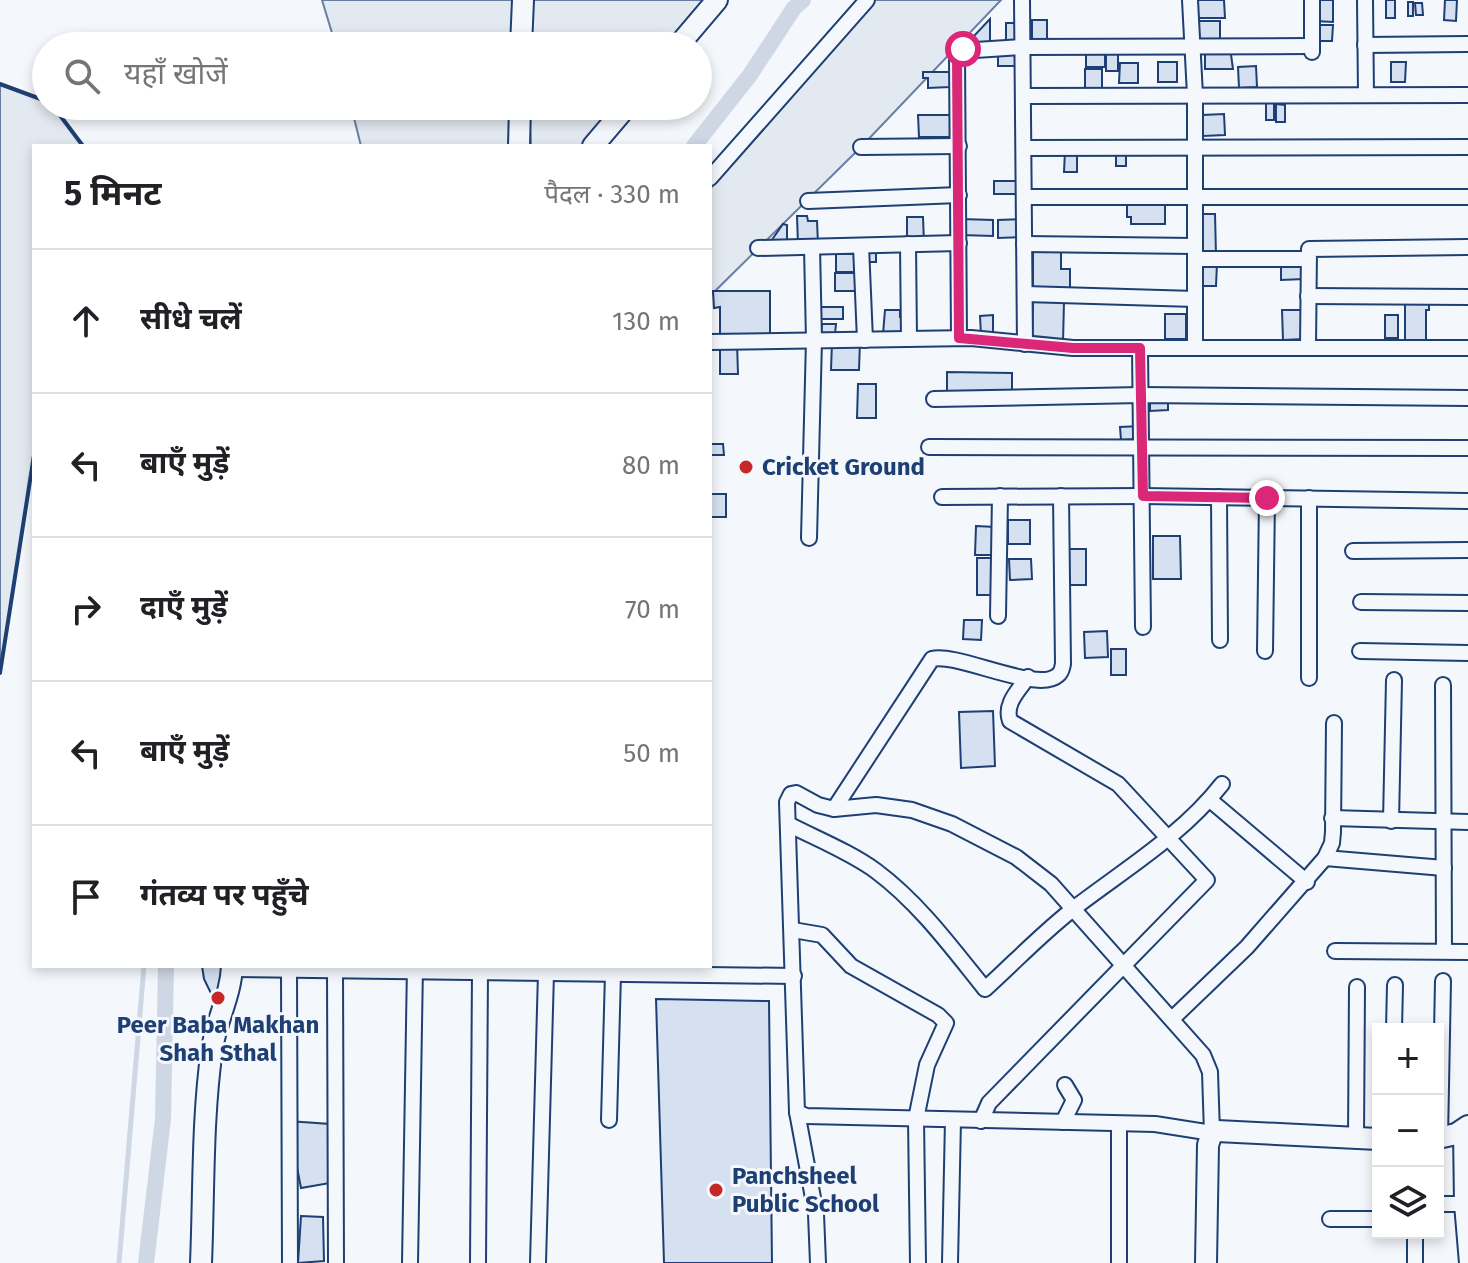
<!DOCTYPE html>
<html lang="hi">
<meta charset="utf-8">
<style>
body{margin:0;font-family:"Fira Sans","Noto Sans Devanagari",sans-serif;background:#f2f2f2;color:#202124}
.controls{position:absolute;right:24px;bottom:24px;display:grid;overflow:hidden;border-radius:0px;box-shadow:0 4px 12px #0003}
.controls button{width:72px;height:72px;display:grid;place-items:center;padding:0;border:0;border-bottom:2px solid #e0e0e0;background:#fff;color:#202124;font:40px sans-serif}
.stop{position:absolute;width:24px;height:24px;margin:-18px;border:6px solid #db2777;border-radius:50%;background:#fff}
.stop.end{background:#db2777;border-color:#fff;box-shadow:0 2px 8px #0008}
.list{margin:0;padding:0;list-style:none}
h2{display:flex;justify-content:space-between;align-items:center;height:104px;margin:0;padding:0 32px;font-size:34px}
h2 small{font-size:26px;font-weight:400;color:#757577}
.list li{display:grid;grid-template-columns:52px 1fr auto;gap:24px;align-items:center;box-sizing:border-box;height:144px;padding:0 32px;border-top:2px solid #e0e0e0}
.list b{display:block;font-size:30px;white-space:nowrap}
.list em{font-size:26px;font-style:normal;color:#757577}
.icon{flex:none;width:44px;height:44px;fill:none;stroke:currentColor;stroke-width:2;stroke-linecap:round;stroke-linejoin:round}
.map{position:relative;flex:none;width:1468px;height:1263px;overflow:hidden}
.search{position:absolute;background:#fff;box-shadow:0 4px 12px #0003;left:32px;top:32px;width:680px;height:88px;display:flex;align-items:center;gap:20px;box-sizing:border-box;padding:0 28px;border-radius:44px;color:#757577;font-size:30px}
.panel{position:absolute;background:#fff;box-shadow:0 4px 12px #0003;left:32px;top:144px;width:680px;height:824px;border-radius:0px}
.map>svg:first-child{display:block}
.green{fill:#e3e9f0;stroke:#687fa3;stroke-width:2}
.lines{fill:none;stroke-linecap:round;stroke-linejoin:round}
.stream{stroke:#cfd7e4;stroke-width:5}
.canal{stroke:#cfd7e4;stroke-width:16}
.building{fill:#d5e0f0;stroke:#1d3f73;stroke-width:2}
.street-casing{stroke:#1d3f73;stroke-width:18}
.secondary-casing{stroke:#1d3f73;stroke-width:24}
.street{stroke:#f4f7fb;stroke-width:14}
.secondary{stroke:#f4f7fb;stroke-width:20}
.wall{stroke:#1d3f73;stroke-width:4}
.route{stroke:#db2777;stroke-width:10}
.poi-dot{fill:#c62828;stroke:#f4f7fb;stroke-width:3}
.labels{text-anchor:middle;stroke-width:6;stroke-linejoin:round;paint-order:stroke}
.poi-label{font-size:24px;font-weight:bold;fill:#1d3f73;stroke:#f4f7fb;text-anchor:start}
</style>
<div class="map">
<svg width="1468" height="1263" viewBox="0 0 1468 1263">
<rect width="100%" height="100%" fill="#f4f7fb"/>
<g class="green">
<polygon points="322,0 515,0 515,46 336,46"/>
<polygon points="533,0 708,0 668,46 531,46"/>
<polygon points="874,0 1001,0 861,147 710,296 710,189"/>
<polygon points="0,84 46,101 46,106 53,106 83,146 34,146 34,455 0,673"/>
<polygon points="351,106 513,106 512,146 361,146"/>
<polygon points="529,106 617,106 583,146 531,146"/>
</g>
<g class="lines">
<polyline class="stream" points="119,1263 144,966"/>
<g class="canal">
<polyline points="694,146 750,75 794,8 803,0"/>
<polyline points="146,1263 163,1119 166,966"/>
</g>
</g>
<g class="building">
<polygon points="1196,0 1224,0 1225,18 1196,18"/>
<polygon points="1316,0 1333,0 1333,22 1315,21"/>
<rect x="1386" y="0" width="9" height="18"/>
<polygon points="1445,0 1457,0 1456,21 1444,20"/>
<rect x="1408" y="2" width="5" height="14"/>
<polygon points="1415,3 1422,3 1423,15 1416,15"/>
<polygon points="990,19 990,46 978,45 972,38"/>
<rect x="1032" y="20" width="15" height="19"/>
<rect x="1197" y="21" width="23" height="21"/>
<rect x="1006" y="23" width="15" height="17"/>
<polygon points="1316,25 1333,25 1332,41 1316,41"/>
<polygon points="1205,47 1230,47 1233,69 1205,69"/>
<rect x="1086" y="48" width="19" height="19"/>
<polygon points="1106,48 1118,52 1118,71 1106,71"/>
<polygon points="1021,49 1021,66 998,66 998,50"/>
<rect x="1158" y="62" width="19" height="20"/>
<polygon points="1391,62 1406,62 1405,82 1391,82"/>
<polygon points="1120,63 1138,63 1138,83 1119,83"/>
<polygon points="1256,66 1257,87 1239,88 1238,67"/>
<rect x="1085" y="69" width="17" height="22"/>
<polygon points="923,72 950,72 950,87 928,88 928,78 923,78"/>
<rect x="1266" y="98" width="8" height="22"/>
<polygon points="1276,104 1285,105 1285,122 1276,122"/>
<polygon points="1224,114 1225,135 1203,136 1202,115"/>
<polygon points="918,115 954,115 954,137 919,137"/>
<rect x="1116" y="150" width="10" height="16"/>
<polygon points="1065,151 1077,151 1077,172 1064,172"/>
<rect x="994" y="181" width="27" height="13"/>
<polygon points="1127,199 1147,199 1147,204 1165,204 1165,224 1131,224 1131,217 1127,217"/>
<polygon points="1202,214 1215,214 1216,255 1203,255"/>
<polygon points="797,216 807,216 808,221 817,221 818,244 798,245"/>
<polygon points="907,217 923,217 924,243 907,243"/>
<polygon points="961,219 993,220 993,236 961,235"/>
<polygon points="1022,219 1023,237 998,238 998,220"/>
<polygon points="783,224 787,225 787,244 769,244"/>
<polygon points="1033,247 1061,247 1061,269 1070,269 1070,291 1033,292"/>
<polygon points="876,249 876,262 866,262 865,250"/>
<rect x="836" y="254" width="21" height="18"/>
<polygon points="1281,261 1304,261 1304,279 1281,280"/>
<polygon points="1203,263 1217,263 1216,286 1202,286"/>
<rect x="835" y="273" width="24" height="18"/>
<polygon points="713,291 770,291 770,337 720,337 720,307 714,308"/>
<polygon points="1405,299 1429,299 1429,310 1426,310 1426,341 1405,342"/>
<polygon points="1033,301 1064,301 1063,343 1032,343"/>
<rect x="821" y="307" width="22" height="12"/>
<polygon points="885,310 900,310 900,317 908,317 908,334 883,334"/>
<polygon points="1282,310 1303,310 1304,339 1283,340"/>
<rect x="1165" y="314" width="21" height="25"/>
<polygon points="993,315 993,335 981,335 980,316"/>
<rect x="1385" y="315" width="13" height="23"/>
<polygon points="822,324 836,324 835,334 821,333"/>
<polygon points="832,342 860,342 859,370 831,370"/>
<polygon points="720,343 737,343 738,374 720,374"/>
<polygon points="947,372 1012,373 1012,392 947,391"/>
<polygon points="858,384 876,384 876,418 857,418"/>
<polygon points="1150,398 1168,398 1168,410 1150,411"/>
<polygon points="1141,426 1142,439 1121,440 1120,427"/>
<polygon points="710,444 723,444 724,455 710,455"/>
<rect x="710" y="494" width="16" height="23"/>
<rect x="1008" y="520" width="22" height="24"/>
<polygon points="976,526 995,527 995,555 975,555"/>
<polygon points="1153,536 1180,536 1181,579 1153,579"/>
<rect x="1067" y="549" width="19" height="36"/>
<rect x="977" y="558" width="18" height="37"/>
<polygon points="1009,559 1031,559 1032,579 1010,580"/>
<polygon points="964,620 982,620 981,640 963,639"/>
<polygon points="1107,631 1108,657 1085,658 1084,632"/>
<rect x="1111" y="649" width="15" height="26"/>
<polygon points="993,711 995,766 961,768 959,712"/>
<polygon points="202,966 227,966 221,1014 204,979"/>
<polygon points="656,999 769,1001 772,1263 664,1263"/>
<polygon points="288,1121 330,1124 330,1183 301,1188"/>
<polygon points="301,1216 323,1217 324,1261 298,1263"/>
</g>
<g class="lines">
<g class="street-casing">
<g id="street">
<polyline points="1022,0 1025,344"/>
<polyline points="1190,0 1195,95 1195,348"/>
<polyline points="1312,0 1312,52"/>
<polyline points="1365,0 1366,95"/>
<polyline points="1365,45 1468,44"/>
<polyline points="1023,96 1468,95"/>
<polyline points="861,147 959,146"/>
<polyline points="1024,148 1468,147"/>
<polyline points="710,178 867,0"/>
<polyline points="1024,197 1468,197"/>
<polyline points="808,201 959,195"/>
<polyline points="908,244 909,339"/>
<polyline points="1024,244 1195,246"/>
<polyline points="861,246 865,340"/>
<polyline points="758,248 959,243"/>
<polyline points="1195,259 1307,259"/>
<polyline points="1025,294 1195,299"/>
<polyline points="1308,296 1468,297"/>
<polyline points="959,338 957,57 960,51 1023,47 1312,46"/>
<polyline points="710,342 971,338 1073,348 1468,348"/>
<polyline points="1140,348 1143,627"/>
<polyline points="1308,348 1309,249 1468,247"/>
<polyline points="934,399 1141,395 1468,398"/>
<polyline points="929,447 1468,448"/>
<polyline points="942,497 1143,496 1468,501"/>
<polyline points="1219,497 1220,640"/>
<polyline points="809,538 814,340 812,247"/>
<polyline points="1353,551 1468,550"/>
<polyline points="1361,602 1468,603"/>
<polyline points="998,616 1000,496"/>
<polyline points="1265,651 1267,498"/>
<polyline points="1360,651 1468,653"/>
<polyline points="1309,678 1309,498"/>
<polyline points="1443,685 1444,951"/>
<polygon points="796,793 818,805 834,809 876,805 912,810 952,824 1016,857 1051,884 1203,1055 1210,1072 1212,1133 1155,1124 806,1116 797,1112 787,802 791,794"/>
<polyline points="1210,800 1307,882"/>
<path d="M834 809 932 659C957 652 1038 694 1058 675 1062 672 1062 668 1063 664L1061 496"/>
<polyline points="1332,818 1468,822"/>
<polyline points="1391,821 1394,680"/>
<path d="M788 824C817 839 850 852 876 871 919 903 952 948 985 989 1015 962 1044 931 1077 906 1127 868 1183 834 1222 784"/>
<polyline points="1325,858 1444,868"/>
<polyline points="793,930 822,935 851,966 938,1015 946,1023 927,1065 916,1119 918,1263"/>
<polyline points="1335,951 1468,952"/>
<polyline points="232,969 794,976"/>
<polyline points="289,972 290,1263"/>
<polyline points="335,972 336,1263"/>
<polyline points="1172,1019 1247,947 1325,858 1332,843 1333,832 1334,723"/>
<polyline points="1394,1029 1395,985"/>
<polyline points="797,1112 816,1214 818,1263"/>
<polyline points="609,1120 613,974"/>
<path d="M981 1121 989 1103 1207 880 1118 784 1010 721C1004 704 1018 691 1028 677"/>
<polyline points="1063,1122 1074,1100 1065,1085"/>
<polyline points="1461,1132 1462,1204 1467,1263"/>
<polyline points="1440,1138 1443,981"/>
<polyline points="1356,1139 1357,987"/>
<polyline points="1438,1204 1468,1204"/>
<polyline points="1330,1219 1378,1219"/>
<polyline points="410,1263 415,966"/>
<polyline points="478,1263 480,972"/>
<polyline points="538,1263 546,973"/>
<polyline points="950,1263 953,1120"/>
<polyline points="1119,1263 1119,1124"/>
<polyline points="1415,1263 1415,1233"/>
</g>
</g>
<g class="secondary-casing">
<g id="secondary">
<polyline points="521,46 523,0"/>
<polyline points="678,46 717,0"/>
<polyline points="519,146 520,106"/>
<polyline points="593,146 627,106"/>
<polyline points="1438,1138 1456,1134 1468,1126"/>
<path d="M201 1263C204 1192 202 1119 212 1049 216 1021 231 995 232 966"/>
<polyline points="1206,1263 1208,1145 1212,1133 1217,1131 1378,1139"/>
</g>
</g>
<use href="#street" class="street"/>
<use href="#secondary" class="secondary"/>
<g class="wall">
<polyline points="0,84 46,101"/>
<polyline points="53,106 83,146"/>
<polyline points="0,673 34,455"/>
</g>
</g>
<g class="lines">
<polyline class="route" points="963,49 957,57 959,338 1073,348 1140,348 1143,496 1267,498"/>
</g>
<g class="poi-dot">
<circle cx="746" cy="467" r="8"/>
<circle cx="218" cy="998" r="8"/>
<circle cx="716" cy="1190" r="8"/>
</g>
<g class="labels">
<g class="poi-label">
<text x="762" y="475">Cricket Ground</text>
<text x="218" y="1033" text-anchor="middle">Peer Baba Makhan<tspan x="218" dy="28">Shah Sthal</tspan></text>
<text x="732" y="1184">Panchsheel<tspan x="732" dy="28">Public School</tspan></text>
</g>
</g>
</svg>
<div class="controls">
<button>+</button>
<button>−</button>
<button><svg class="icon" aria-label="layers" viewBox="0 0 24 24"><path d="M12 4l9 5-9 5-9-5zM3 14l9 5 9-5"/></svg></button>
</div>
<div class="stop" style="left:963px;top:49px"></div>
<div class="stop end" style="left:1267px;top:498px"></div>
<div class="search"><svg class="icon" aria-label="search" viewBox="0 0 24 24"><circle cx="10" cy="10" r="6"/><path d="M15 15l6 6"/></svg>यहाँ खोजें</div>
<section class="panel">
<h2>5 मिनट<small>पैदल · 330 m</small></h2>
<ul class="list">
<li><svg class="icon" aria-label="ahead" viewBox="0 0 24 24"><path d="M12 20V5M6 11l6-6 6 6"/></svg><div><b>सीधे चलें</b></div><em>130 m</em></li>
<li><svg class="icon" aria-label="left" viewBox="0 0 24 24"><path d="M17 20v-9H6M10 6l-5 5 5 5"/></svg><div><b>बाएँ मुड़ें</b></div><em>80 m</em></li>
<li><svg class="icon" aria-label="right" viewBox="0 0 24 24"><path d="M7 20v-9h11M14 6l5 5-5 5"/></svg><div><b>दाएँ मुड़ें</b></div><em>70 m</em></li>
<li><svg class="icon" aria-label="left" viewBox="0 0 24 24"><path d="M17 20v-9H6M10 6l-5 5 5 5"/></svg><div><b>बाएँ मुड़ें</b></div><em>50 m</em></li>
<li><svg class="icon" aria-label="arrive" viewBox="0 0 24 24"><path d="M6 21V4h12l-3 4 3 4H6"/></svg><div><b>गंतव्य पर पहुँचे</b></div></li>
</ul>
</section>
</div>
